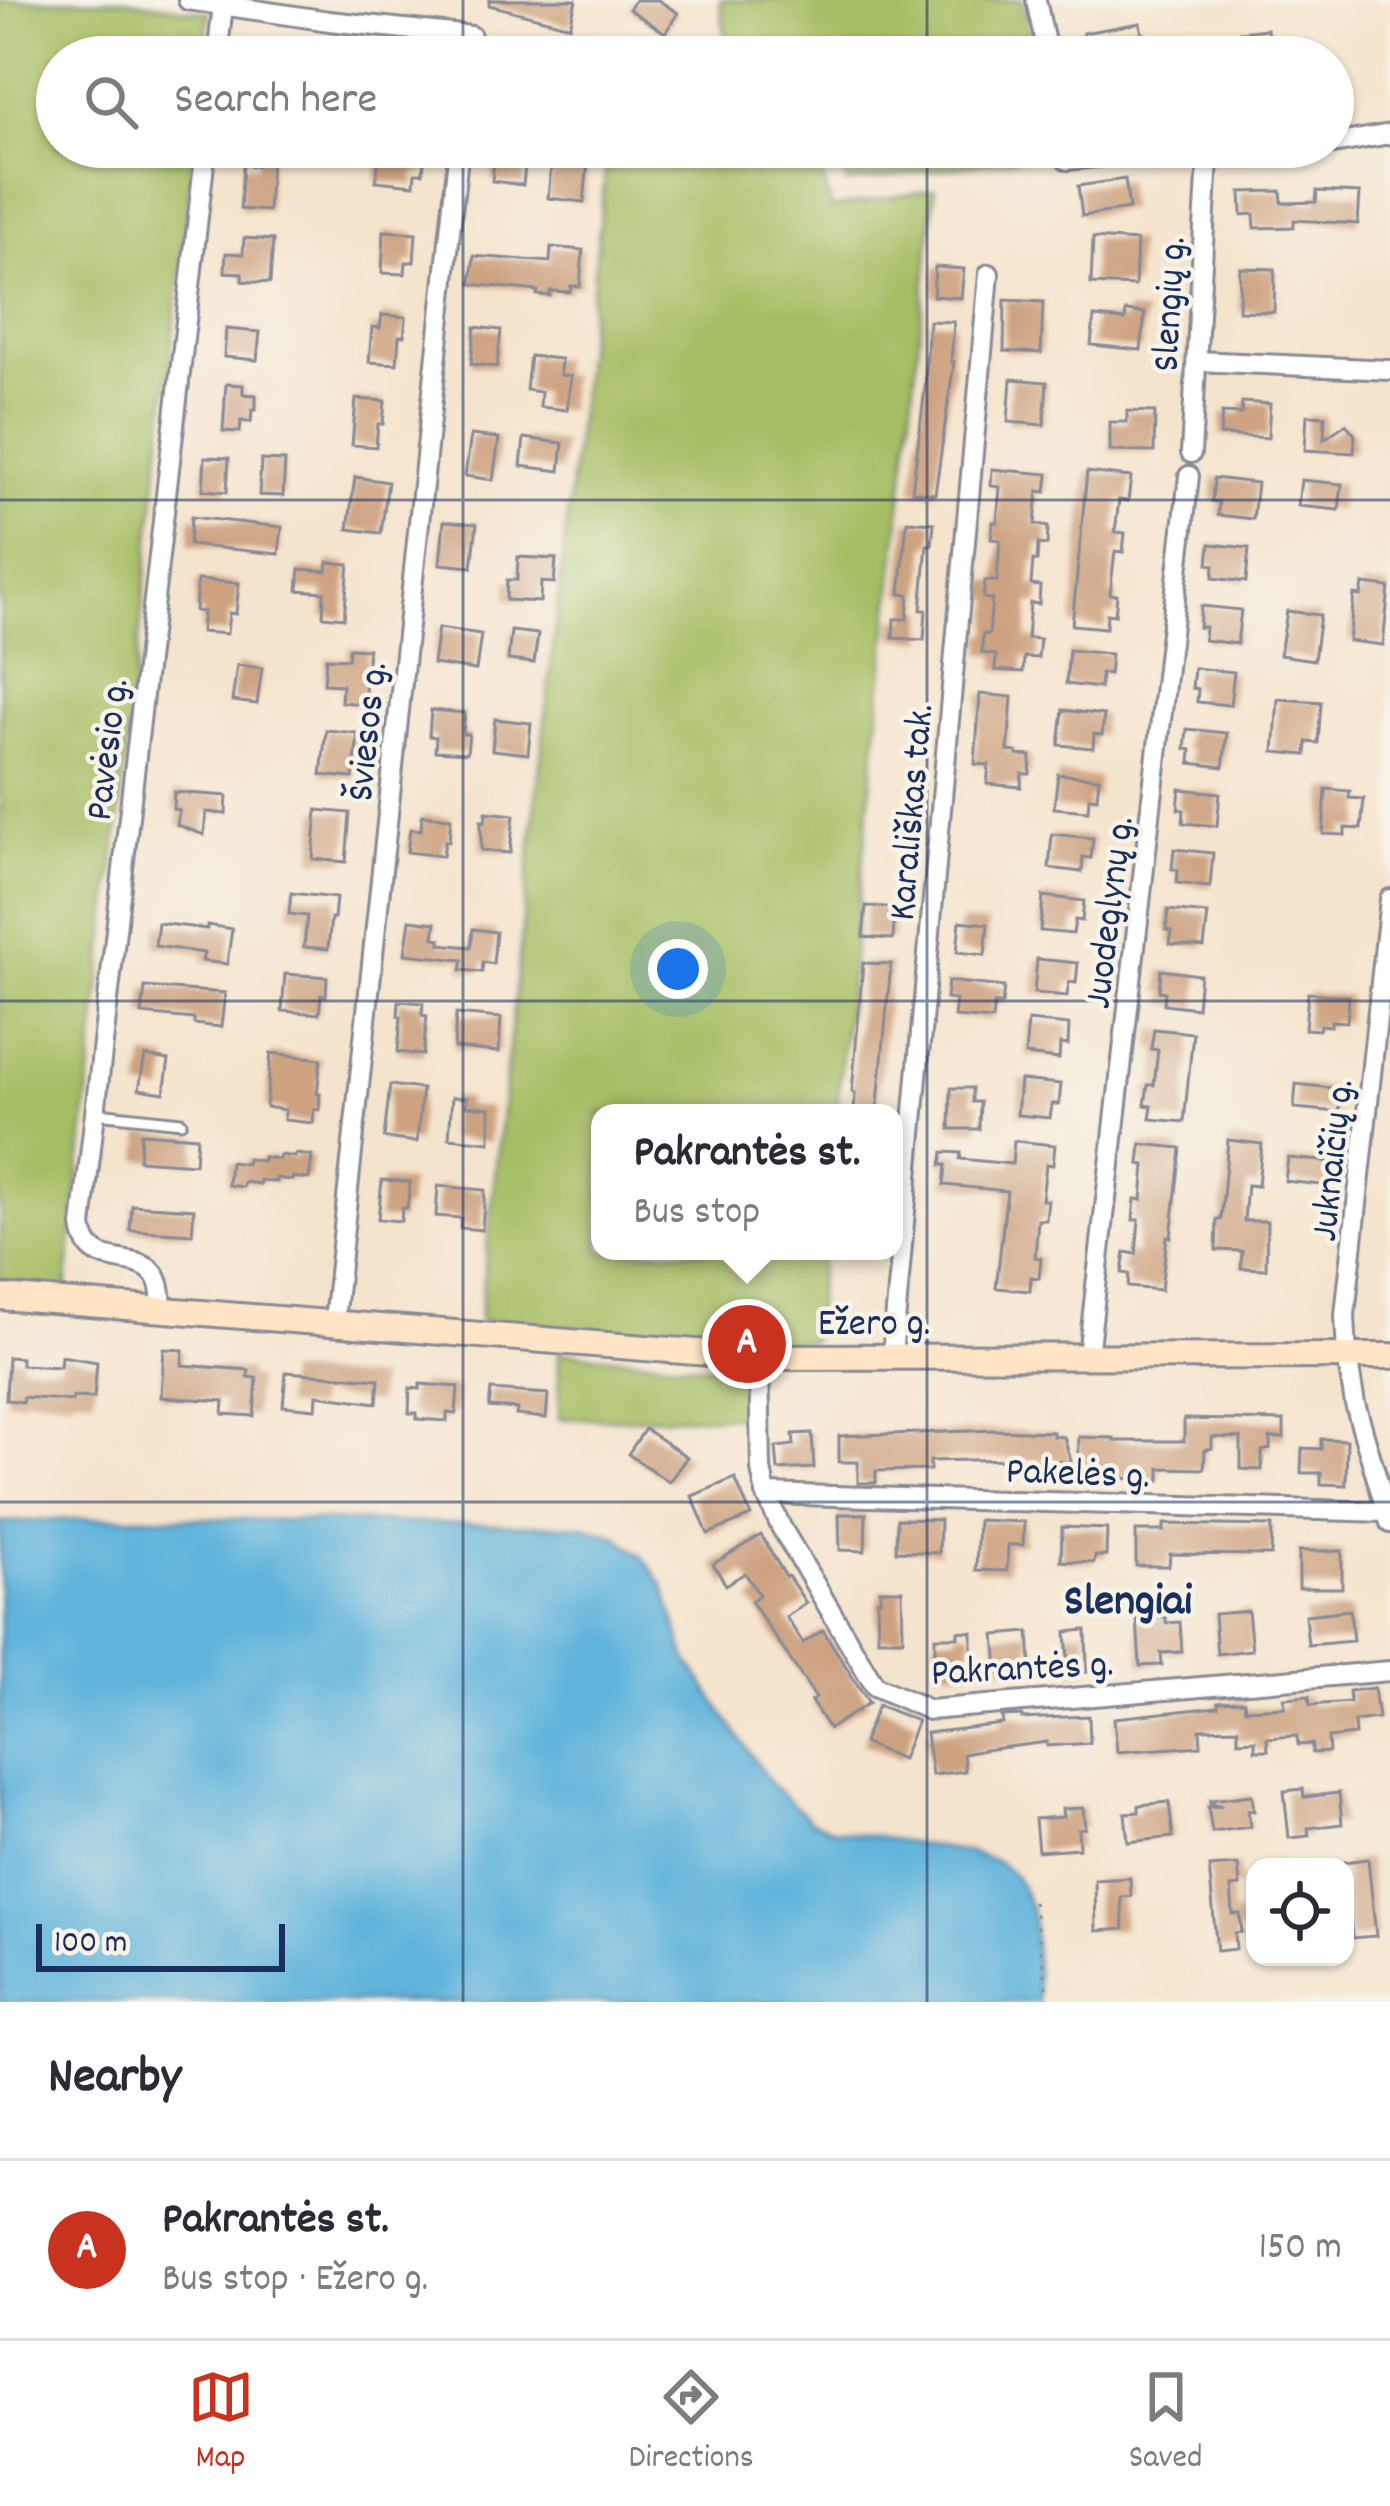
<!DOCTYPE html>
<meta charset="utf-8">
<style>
body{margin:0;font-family:Dekko,sans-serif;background:#f7f7f7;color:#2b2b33}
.controls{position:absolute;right:36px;bottom:36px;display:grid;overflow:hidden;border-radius:24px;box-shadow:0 3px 9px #0004}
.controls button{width:108px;height:108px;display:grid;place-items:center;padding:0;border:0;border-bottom:3px solid #e1e1e2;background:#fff;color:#2b2b33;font:60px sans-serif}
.scale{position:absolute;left:36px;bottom:30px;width:249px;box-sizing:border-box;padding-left:12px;border:6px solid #1b2f5e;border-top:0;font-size:33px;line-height:42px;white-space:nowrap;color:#1b2f5e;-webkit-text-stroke:9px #f7f3e8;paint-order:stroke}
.you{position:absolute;left:678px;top:969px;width:42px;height:42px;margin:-30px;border:9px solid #fff;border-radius:50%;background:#1a73e8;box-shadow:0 0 0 18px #1a73e833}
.badge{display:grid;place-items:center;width:78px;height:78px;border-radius:50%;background:#c8321e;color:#fff;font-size:39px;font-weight:700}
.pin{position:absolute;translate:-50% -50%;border:6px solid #fff;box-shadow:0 3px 12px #0006}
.popup{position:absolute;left:591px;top:1104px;width:312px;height:156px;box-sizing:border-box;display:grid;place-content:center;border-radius:24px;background:#fff;filter:drop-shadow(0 3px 9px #0005);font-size:39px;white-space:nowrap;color:#7c7c81}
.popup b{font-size:45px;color:#2b2b33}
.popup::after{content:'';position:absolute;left:50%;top:100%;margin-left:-24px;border:24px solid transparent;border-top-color:#fff}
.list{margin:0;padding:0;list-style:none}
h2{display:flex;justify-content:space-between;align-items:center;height:156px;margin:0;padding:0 48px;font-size:51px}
h2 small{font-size:39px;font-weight:400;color:#7c7c81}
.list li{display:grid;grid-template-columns:78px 1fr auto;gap:36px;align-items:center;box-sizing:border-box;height:180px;padding:0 48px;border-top:3px solid #e1e1e2}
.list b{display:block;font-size:45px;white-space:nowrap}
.list p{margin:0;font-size:39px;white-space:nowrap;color:#7c7c81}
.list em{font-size:39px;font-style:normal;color:#7c7c81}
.icon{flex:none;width:66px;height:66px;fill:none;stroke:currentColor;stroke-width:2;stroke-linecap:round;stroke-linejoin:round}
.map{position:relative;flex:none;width:1390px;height:2002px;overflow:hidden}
.search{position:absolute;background:#fff;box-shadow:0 3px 9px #0004;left:36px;right:36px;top:36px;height:132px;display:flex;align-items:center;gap:30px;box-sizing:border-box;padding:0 42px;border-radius:66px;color:#7c7c81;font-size:45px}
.sheet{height:336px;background:#fff}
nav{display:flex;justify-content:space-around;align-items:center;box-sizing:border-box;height:168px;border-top:3px solid #e1e1e2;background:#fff;font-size:33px;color:#7c7c81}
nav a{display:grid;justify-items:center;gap:6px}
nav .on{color:#c8321e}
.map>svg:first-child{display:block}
.green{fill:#a5be64;stroke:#607661;stroke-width:3}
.water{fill:#60b4dc;stroke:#3e729d;stroke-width:3}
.building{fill:#cda281}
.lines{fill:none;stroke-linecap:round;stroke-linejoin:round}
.lane-casing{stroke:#888a96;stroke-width:15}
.street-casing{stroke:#888a96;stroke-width:24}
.secondary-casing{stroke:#888a96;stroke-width:30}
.path{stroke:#888a96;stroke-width:3;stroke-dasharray:3 9;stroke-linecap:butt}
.lane{stroke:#fff;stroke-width:9}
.street{stroke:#fff;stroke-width:18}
.secondary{stroke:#ffe4c6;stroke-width:24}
.grid{fill:none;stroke:#1b2f5e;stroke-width:3;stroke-opacity:0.55}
.labels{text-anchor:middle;stroke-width:9;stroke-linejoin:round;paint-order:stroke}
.street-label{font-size:39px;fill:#1b2f5e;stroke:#f7f3e8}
.quarter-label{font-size:45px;font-weight:bold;fill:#1b2f5e;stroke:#f7f3e8}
</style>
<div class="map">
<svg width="1390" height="2002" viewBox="0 0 1390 2002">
<rect width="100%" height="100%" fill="#f7f3e8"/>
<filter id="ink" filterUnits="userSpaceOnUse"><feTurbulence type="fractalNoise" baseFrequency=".00833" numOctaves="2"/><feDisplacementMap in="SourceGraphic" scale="24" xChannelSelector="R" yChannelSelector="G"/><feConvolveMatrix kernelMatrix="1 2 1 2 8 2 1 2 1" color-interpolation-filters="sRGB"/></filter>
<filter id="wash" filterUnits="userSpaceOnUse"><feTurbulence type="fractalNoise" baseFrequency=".004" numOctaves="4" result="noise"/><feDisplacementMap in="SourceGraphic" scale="48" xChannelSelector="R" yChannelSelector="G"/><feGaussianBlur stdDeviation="2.7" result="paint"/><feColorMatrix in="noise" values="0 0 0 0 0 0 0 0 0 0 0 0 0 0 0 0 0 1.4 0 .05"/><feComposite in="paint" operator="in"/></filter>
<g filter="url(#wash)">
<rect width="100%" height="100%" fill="#f5e4cd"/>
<g class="green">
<polygon points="0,0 127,0 209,13 204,57 57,57 57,147 194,147 66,1290 0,1284"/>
<polygon points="720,0 1022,0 1035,57 618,57 619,47 715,52 726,41"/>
<polygon points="608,147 813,147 832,208 935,189 836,1113 600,1113 600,1251 822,1251 812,1342 680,1338 479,1321"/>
<polygon points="836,147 1052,147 1043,155 847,183"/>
<polygon points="559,1352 749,1370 751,1416 559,1419"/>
</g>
<polygon class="water" points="139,1517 582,1526 615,1535 642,1556 663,1585 687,1659 769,1782 811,1821 834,1830 967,1852 997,1861 1016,1878 1032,1912 1038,2002 0,2002 0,1522"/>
<g id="blocks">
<g class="building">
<polygon points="489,0 576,0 570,26 489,5"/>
<polygon points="635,0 658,0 678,13 665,33 629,9"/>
<polygon points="1140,23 1146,57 1087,57 1083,33"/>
<polygon points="1267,29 1271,57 1243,57 1239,32"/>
<polygon points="259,147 272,147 268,211 240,209 243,165 257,166"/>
<polygon points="380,147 425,150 423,173 415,173 414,185 376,181"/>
<polygon points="495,147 527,147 523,185 492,181"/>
<polygon points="552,158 588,162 584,202 548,198"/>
<polygon points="1125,179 1129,209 1082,216 1078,186"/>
<polygon points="1281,191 1282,203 1316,202 1317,191 1360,193 1358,224 1294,220 1294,227 1255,228 1254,214 1242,215 1241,192"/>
<polygon points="384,231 416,233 414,262 406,262 405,274 382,273"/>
<polygon points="244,238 273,240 270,283 242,281 242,273 225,272 226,253 243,254"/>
<polygon points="1093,238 1137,241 1135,286 1091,284"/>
<polygon points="551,247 583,250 580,286 571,286 570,292 550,291 550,296 537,295 538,291 471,284 474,256 550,262"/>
<polygon points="935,267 964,269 961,298 933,296"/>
<polygon points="1240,268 1275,269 1274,312 1239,311"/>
<polygon points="1005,300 1043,302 1041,353 1004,351"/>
<polygon points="1126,311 1145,313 1141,350 1091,345 1094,317 1125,320"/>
<polygon points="382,315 406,317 404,336 399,336 397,364 369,362 372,327 380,328"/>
<polygon points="929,321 954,322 951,362 954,362 935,494 912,491 925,389"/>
<polygon points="475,327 501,330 497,367 471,364"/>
<polygon points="226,329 260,332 257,360 224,357"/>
<polygon points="530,356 561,359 560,375 571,376 567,410 540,407 541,392 526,390"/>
<polygon points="1011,379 1047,382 1044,425 1008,422"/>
<polygon points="226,384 243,385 243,394 256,395 256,410 252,410 251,422 241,421 240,432 223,431"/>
<polygon points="356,399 385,401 383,424 378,424 376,447 352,445"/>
<polygon points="1242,402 1270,404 1268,438 1220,435 1222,413 1241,414"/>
<polygon points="1127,411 1155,412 1154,452 1110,451 1110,422 1127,422"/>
<polygon points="1307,415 1325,416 1324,439 1346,424 1355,435 1354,453 1305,450"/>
<polygon points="471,435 499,438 493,480 465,476"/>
<polygon points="524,438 563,443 560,471 521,466"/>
<polygon points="205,457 229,458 227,492 203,490"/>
<polygon points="261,460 285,461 283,496 259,495"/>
<polygon points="992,469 1048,474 1046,492 1038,491 1035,524 1048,527 1047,545 1038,544 1037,561 1033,560 1031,585 1040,586 1039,604 1030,603 1027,638 1040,639 1038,658 1024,657 1023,672 995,670 996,655 982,653 983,634 989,634 992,599 983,598 985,581 997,581 1000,540 991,539 993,522 997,522 1000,487 991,486"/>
<polygon points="1087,472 1131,477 1128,501 1119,500 1115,532 1125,533 1123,552 1115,551 1110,594 1117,595 1115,615 1107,614 1106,628 1072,625"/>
<polygon points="355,477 388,482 381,533 348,529"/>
<polygon points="1214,478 1257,483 1253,519 1218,515 1219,502 1212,501"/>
<polygon points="1301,480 1342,484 1339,510 1298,506"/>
<polygon points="191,517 282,527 279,554 189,545"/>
<polygon points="444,521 477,524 472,567 440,564"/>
<polygon points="907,521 934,523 932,545 927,545 921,610 926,610 924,640 893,638 894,619 907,619 909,595 900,594"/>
<polygon points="1210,544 1249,548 1246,582 1213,578 1214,565 1208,564"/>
<polygon points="518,557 556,559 554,583 541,582 540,602 506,600 507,580 517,580"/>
<polygon points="328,562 349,564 344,618 323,616 324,592 298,590 300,569 327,571"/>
<polygon points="197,580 239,583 236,614 229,613 227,634 201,632 203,612 195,611"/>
<polygon points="1363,584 1389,587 1383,645 1349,641 1354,595 1361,596"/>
<polygon points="1201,606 1241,610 1237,644 1204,640 1205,627 1199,627"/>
<polygon points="1287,611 1320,615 1314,660 1280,655"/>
<polygon points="438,628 481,634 476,670 433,664"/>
<polygon points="511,631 538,634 534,663 508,660"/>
<polygon points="349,648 368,649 364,704 341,702 342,685 324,684 326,658 348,659"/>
<polygon points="1069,650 1111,654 1109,674 1101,673 1100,688 1066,684"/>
<polygon points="237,665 262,668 257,704 232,701"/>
<polygon points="1194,668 1234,672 1230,705 1197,702 1198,689 1192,688"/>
<polygon points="980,694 1012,697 1008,751 1017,752 1017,755 1031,756 1030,774 1022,774 1021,787 987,784 989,765 975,764"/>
<polygon points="1278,699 1321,702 1318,743 1307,742 1306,755 1274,752"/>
<polygon points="431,710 465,713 463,734 469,734 467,753 435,751 436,737 429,736"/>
<polygon points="1063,710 1104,715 1102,735 1094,734 1093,748 1059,745"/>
<polygon points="495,719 531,723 528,754 492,750"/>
<polygon points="1187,729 1227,733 1223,767 1190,763 1191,750 1185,749"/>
<polygon points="326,730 358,733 353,778 321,775"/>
<polygon points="1058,774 1099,778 1097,798 1089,797 1088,811 1054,808"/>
<polygon points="1180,789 1220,793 1217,826 1183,823 1184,810 1178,809"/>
<polygon points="1326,789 1350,791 1349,798 1364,799 1361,829 1345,828 1345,835 1323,834"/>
<polygon points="174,792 227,796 226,814 206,812 204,835 177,825 179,810 173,809"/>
<polygon points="317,810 350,813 346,862 313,859"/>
<polygon points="486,812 514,815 510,853 481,850 481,821 485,822"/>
<polygon points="422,815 451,818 449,841 445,841 443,856 407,852 410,829 421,830"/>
<polygon points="1052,834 1093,838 1091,858 1083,857 1082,872 1049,868"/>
<polygon points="1174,849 1213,853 1210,887 1177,883 1178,870 1172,869"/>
<polygon points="291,893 336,898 334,918 331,918 328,949 304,947 307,916 289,914"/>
<polygon points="1043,896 1084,901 1082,921 1075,920 1073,934 1040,931"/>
<polygon points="866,906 895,908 893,939 863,937"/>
<polygon points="1168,910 1208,914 1204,947 1170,944 1172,931 1166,930"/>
<polygon points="410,920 436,923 434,938 441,939 440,944 471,947 473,929 496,932 493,964 483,962 482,972 461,970 463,960 405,954"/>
<polygon points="960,921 988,924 985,955 957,952"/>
<polygon points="158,923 207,929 207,925 232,929 227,964 202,961 204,953 155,946"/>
<polygon points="1037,959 1078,963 1076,983 1069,982 1067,996 1034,993"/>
<polygon points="863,963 891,964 877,1113 854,1113 855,1093 852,1092"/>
<polygon points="1161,970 1200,975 1197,1008 1164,1004 1165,992 1159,991"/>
<polygon points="285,974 327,977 326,996 321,995 319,1014 282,1011"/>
<polygon points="948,981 1004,987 1002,1004 994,1004 992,1020 954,1017 956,1000 946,999"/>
<polygon points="145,987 225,993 221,1027 194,1024 194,1019 142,1014"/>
<polygon points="1308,993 1349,996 1347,1022 1331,1021 1331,1026 1320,1025 1319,1030 1305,1029"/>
<polygon points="399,1001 423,1003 422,1015 427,1016 423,1055 398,1052 401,1017 398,1016"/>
<polygon points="456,1014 501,1018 499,1052 454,1048"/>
<polygon points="1028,1021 1069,1025 1068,1045 1060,1044 1059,1059 1025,1055"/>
<polygon points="1154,1029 1193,1033 1184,1122 1150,1119 1152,1106 1145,1105 1148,1085 1154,1085 1158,1050 1151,1049"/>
<polygon points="271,1053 321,1059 317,1094 320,1094 319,1110 314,1109 313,1123 284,1120 285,1110 266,1107"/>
<polygon points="145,1056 169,1060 164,1093 139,1089"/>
<polygon points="1020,1080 1061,1084 1059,1104 1052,1104 1050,1118 1017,1115"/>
<polygon points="1296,1084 1341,1089 1339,1112 1294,1108"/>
<polygon points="390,1085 422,1089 417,1142 384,1138"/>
<polygon points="951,1088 972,1088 972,1102 980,1102 979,1129 950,1129"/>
<polygon points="452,1097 467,1098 466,1106 490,1108 490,1142 449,1138"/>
<polygon points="141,1133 197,1137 195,1164 139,1160"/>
<polygon points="1228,1140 1262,1144 1258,1186 1247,1185 1244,1221 1267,1221 1266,1269 1241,1268 1242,1251 1216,1250 1217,1220 1221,1220"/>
<polygon points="1014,1141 1055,1145 1053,1165 1046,1164 1042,1200 1048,1200 1046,1220 1038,1220 1035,1257 1041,1258 1039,1278 1031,1277 1030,1291 996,1288 1007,1191 944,1185 946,1165 941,1165 943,1152 961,1153 960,1159 1012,1164"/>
<polygon points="1141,1144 1181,1148 1171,1237 1167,1236 1161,1290 1128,1287 1129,1274 1122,1273 1125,1252 1136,1254 1139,1220 1133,1220 1135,1199 1142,1200 1145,1165 1139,1164"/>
<polygon points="296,1154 312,1156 309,1179 293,1177 292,1180 276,1178 276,1182 260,1180 260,1184 244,1182 243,1187 228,1185 230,1162 246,1164 247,1159 263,1161 263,1157 279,1159 280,1155 295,1157"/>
<polygon points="1288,1158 1333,1162 1330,1186 1285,1181"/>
<polygon points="382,1180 410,1182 407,1208 402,1208 401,1221 378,1219"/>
<polygon points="438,1186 485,1190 482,1230 460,1228 461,1218 436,1216"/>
<polygon points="132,1205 194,1209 192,1234 130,1230"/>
<polygon points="164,1349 183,1350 182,1365 249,1370 248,1377 257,1378 254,1416 223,1414 224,1401 161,1397"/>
<polygon points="61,1356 97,1362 94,1398 73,1397 72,1401 23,1397 23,1402 6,1400 8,1357 21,1358 21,1365 60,1367"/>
<polygon points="286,1372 379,1379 377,1403 317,1395 316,1409 283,1406"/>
<polygon points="420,1384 458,1387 456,1414 447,1413 447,1421 417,1419 417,1413 409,1413 410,1388 420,1389"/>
<polygon points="491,1390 548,1394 546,1418 516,1415 517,1409 489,1407"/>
<polygon points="1184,1419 1284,1421 1284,1438 1270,1438 1270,1449 1262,1451 1262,1470 1241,1469 1241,1438 1212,1437 1212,1448 1205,1450 1204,1469 1160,1468 1160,1480 1078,1476 1079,1437 1114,1438 1114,1441 1184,1441"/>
<polygon points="645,1429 687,1457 669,1482 628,1454"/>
<polygon points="995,1430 1053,1432 1053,1436 1064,1437 1071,1462 1013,1459 930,1461 930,1470 876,1471 876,1483 858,1483 858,1462 839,1462 839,1436"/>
<polygon points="812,1433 814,1468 778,1470 776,1447 794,1445 793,1434"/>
<polygon points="1321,1439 1347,1440 1346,1485 1321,1484 1321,1473 1301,1473 1302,1448 1321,1449"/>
<polygon points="735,1478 751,1516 708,1534 692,1496"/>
<polygon points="839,1514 866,1514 865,1551 840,1550"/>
<polygon points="897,1519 940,1520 939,1553 896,1551"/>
<polygon points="978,1520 1024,1522 1023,1545 1008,1545 1007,1571 976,1570"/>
<polygon points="1164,1524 1272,1526 1271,1555 1170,1554 1169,1566 1136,1566 1136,1531 1164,1531"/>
<polygon points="1062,1527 1107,1529 1106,1556 1095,1556 1094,1563 1061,1561"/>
<polygon points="761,1535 786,1577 788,1576 806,1603 786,1617 803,1643 823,1630 869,1703 829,1729 811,1701 816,1698 751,1601 759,1595 745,1573 726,1585 713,1564"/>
<rect x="1299" y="1551" width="43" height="37"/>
<polygon points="880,1590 902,1590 903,1639 878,1639 877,1600 880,1600"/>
<polygon points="1350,1610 1353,1641 1308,1645 1305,1615"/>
<polygon points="1248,1611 1252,1650 1217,1654 1214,1614"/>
<polygon points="1166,1617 1166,1623 1180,1622 1182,1652 1161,1653 1162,1665 1140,1666 1137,1619"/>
<polygon points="1086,1630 1087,1672 1069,1673 1066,1632"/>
<polygon points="958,1631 972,1632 972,1671 935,1670 935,1637 958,1637"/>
<polygon points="1029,1632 1031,1665 998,1668 995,1635"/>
<polygon points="1374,1688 1378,1718 1354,1721 1355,1735 1328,1738 1329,1752 1312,1753 1312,1744 1298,1745 1297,1736 1267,1738 1268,1750 1255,1750 1255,1740 1238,1741 1238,1728 1200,1729 1201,1746 1117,1752 1114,1718 1218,1707 1218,1702 1244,1701 1245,1709 1285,1707 1284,1698 1309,1696 1310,1705 1350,1702 1349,1691"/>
<polygon points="878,1705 917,1721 902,1759 863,1743"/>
<polygon points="1022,1716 1022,1719 1089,1716 1090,1743 1047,1746 1047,1742 985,1750 963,1754 965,1771 932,1775 926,1733 1003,1724 1002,1717"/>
<polygon points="1303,1789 1304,1797 1339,1793 1342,1824 1308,1828 1309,1836 1289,1838 1284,1791"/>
<polygon points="1252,1795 1254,1811 1248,1810 1250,1827 1212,1832 1208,1807 1222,1806 1210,1803 1210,1800"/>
<polygon points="1169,1802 1173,1837 1128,1842 1125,1813 1139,1812 1139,1805"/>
<polygon points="1083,1808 1085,1828 1078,1829 1079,1848 1038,1851 1035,1819 1063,1817 1062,1809"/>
<polygon points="1368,1859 1376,1936 1352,1938 1344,1862"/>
<polygon points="1238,1865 1240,1886 1231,1887 1233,1914 1240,1914 1242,1932 1235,1933 1236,1949 1217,1951 1209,1867"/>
<polygon points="1130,1878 1131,1896 1121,1897 1124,1929 1096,1931 1095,1880"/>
</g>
</g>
</g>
<g filter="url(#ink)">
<use href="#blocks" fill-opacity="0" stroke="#888a96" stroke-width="3"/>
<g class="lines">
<g class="lane-casing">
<polyline id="lane" points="97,1113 181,1122"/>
</g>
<g class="street-casing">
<g id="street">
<polyline points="188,0 329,21 471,36 469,57"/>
<polyline points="1036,0 1048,57"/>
<polyline points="217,57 223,5"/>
<polyline points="1333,144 1390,134"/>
<polyline points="1064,147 1067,160 1187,148 1208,159"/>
<polyline points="1208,159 1305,147"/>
<polyline points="1197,361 1390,370"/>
<polyline points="1191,453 1208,159"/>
<polyline points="1390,899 1345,1315 1347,1356 1355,1404 1390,1523"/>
<path d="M161 1309C167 1231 89 1286 82 1226L206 147"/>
<polyline points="334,1321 459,147"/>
<polyline points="892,1356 989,274"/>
<polyline points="1088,1356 1189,476"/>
<polyline points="759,1357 761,1469 766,1494 781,1527 875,1686 929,1710 1390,1671"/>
<polyline points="766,1494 1387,1512"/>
</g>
</g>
<g class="secondary-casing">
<polyline id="secondary" points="0,1297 759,1357 1390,1356"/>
</g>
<g class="path">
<polyline points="491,39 635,57"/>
<polyline points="1033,1902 1048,1993 1047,2002"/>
</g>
<use href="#lane" class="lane"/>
<use href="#street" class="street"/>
<use href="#secondary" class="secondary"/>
</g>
</g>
<path class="grid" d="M463 0V57M927 0V57M463 147V2002M927 147V2002M0 500H1390M0 1001H1390M0 1502H1390"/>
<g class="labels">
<g class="street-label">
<text transform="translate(1166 304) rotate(-87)" y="14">Slengių g.</text>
<text transform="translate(364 731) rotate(-84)" y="14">Šviesos g.</text>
<text transform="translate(104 749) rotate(-83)" y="14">Pavėsio g.</text>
<text transform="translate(908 812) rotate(-85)" y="14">Karališkas tak.</text>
<text transform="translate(1106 912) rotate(-83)" y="14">Juodeglynų g.</text>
<text transform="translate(1329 1160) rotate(-84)" y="14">Juknaičių g.</text>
<text x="874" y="1334">Ežero g.</text>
<text transform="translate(1078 1470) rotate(2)" y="14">Pakelės g.</text>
<text transform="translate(1022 1665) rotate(-3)" y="14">Pakrantės g.</text>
</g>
<g class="quarter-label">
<text x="1128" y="1613">Slengiai</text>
</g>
</g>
</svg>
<div class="controls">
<button><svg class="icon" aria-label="locate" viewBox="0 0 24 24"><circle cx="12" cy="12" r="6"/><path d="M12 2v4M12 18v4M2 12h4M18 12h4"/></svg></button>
</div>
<div class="scale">100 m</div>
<div class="you"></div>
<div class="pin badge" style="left:747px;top:1344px">A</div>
<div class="popup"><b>Pakrantės st.</b>Bus stop</div>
<div class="search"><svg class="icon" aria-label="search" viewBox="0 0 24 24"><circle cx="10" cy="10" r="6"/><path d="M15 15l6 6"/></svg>Search here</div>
</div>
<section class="sheet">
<h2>Nearby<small></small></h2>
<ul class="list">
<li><span class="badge">A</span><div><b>Pakrantės st.</b><p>Bus stop · Ežero g.</p></div><em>150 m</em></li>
</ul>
</section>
<nav>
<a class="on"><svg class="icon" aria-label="map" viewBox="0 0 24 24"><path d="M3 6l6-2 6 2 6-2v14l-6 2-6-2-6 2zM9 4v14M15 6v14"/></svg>Map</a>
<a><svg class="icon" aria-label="directions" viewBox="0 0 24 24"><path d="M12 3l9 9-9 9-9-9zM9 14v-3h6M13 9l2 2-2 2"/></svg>Directions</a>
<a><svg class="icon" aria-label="saved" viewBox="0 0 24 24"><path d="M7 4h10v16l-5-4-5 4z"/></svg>Saved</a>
</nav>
